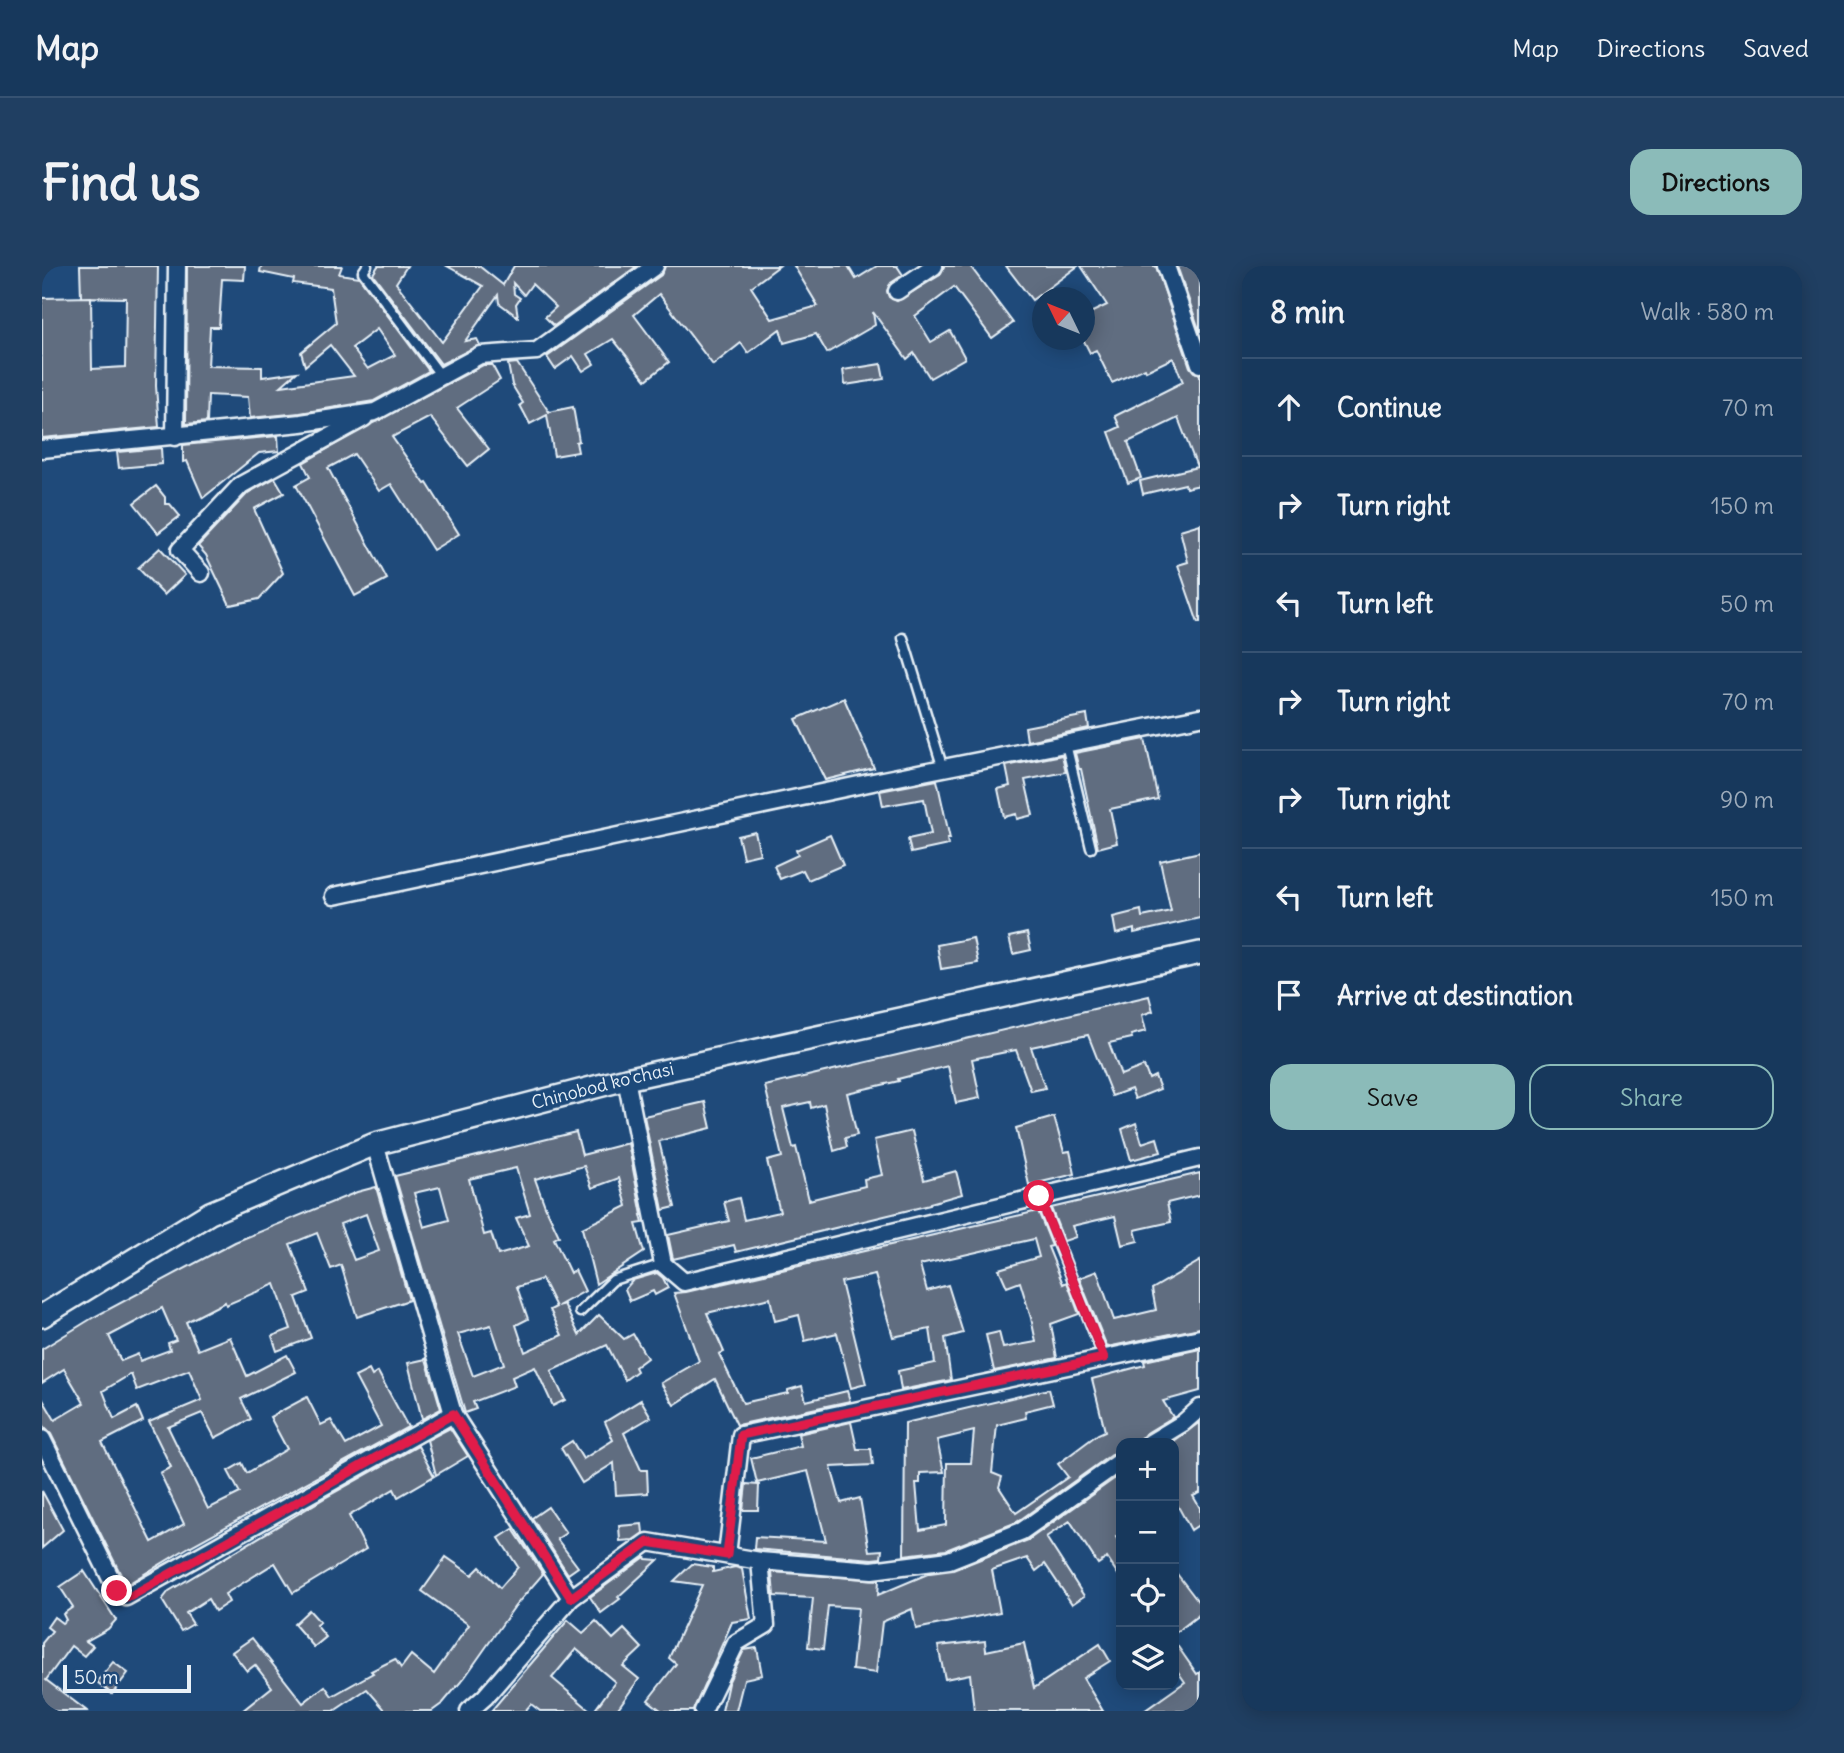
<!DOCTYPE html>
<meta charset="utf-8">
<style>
body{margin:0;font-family:Delius,sans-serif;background:#203f62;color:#f1f3f6}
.controls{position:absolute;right:21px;bottom:21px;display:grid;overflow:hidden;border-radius:14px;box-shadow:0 4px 18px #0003}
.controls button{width:63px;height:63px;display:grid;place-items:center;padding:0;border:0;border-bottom:2px solid #365272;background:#17385c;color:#f1f3f6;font:35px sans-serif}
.compass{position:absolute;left:990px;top:21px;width:63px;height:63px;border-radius:50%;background:#17385c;box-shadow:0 4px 18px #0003;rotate:313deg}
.scale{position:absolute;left:21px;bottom:18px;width:128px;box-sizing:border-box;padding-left:7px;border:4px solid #e8f1f8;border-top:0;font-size:19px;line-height:24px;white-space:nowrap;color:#e8f1f8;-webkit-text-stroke:5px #1f4a7a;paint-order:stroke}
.stop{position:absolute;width:21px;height:21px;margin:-16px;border:5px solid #e11d48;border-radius:50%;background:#fff}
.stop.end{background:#e11d48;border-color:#fff;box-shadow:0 2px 7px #0008}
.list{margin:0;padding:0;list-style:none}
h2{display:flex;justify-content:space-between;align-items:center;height:91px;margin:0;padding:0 28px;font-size:30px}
h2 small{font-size:23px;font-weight:400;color:#9eacbb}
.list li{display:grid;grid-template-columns:46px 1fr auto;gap:21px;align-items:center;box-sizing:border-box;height:98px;padding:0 28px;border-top:2px solid #365272}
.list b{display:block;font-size:26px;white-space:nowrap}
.list em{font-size:23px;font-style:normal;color:#9eacbb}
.actions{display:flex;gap:14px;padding:21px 28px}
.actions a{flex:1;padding:16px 0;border:2px solid #8bbbb9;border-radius:21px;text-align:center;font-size:24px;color:#8bbbb9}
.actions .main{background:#8bbbb9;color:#111}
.icon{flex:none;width:38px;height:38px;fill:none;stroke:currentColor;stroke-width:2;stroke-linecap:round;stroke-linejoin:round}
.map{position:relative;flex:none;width:1158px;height:1445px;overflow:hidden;border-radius:21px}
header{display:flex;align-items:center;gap:42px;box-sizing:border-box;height:98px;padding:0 35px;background:#17385c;border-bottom:2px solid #365272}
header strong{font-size:33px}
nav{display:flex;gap:38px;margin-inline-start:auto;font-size:24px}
.intro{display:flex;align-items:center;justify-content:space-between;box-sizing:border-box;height:168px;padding:0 42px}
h1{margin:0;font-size:49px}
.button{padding:18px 32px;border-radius:21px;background:#8bbbb9;color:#111;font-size:24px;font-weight:700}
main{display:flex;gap:42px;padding:0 42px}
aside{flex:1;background:#17385c;border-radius:21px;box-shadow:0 4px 18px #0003}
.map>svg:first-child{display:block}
.building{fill:#606d80;stroke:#e8f1f8;stroke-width:2;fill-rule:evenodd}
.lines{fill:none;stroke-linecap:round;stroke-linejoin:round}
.lane-casing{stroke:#e8f1f8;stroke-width:13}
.street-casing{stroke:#e8f1f8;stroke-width:21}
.secondary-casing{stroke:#e8f1f8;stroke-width:26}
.lane{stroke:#1f4a7a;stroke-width:8}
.street{stroke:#1f4a7a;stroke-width:16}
.secondary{stroke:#1f4a7a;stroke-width:21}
.route{stroke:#e11d48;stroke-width:9}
.labels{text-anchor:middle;stroke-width:7;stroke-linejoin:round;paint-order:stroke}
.street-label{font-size:18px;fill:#e8f1f8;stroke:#1f4a7a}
</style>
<header>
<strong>Map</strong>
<nav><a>Map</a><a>Directions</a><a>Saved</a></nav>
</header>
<div class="intro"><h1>Find us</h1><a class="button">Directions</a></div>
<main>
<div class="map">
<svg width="1158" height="1445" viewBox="0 0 1158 1445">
<rect width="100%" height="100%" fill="#1f4a7a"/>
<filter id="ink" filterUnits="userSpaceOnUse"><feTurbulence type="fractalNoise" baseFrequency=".0143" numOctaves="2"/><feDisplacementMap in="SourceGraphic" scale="14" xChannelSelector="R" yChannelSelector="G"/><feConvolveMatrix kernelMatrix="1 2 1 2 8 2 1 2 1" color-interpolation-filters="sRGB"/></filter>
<g filter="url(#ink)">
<g class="building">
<polygon points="38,0 116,0 114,120 117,161 0,172 0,32 49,31 50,103 83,101 84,32 39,31"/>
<path d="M145 0H203L202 14 180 13 177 61H168L166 100 220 101V111L255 106 239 120 312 110 288 79 263 100 259 86 294 57 289 22 251 17 252 13 218 6 219 0H300L297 8 317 11 387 105 332 135 258 147 208 152 206 131 166 129 165 156 144 158ZM335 63 353 89 326 103 310 82Z"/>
<polygon points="336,0 365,0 354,17 400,76 441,20 405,0 437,0 461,19 472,0 595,0 512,60 503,51 514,41 490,18 482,29 471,17 472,28 478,32 474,38 476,51 457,37 456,29 423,75 435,73 438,79 399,98 331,8"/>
<polygon points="623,0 737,0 709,21 730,53 776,40 752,0 806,0 814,13 835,0 855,0 861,9 849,17 845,25 847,31 855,35 898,9 902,0 928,0 971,57 950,72 912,21 873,50 889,76 908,65 923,92 888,112 872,87 865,93 831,46 833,59 785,87 774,68 742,77 738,63 706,87 699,77 671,99 617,28 592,49 627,96 604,114 571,73 546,88 552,98 541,105 531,90 513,103 505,91 619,9"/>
<polygon points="964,0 1036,0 990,34"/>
<polygon points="1039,0 1114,0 1148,101 1152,106 1158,108 1158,219 1144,222 1143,218 1101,228 1098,215 1155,201 1136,152 1086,176 1099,212 1086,217 1067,166 1078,161 1073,150 1141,116 1131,92 1104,105 1103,102 1070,117 1054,84 1048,87 1042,75 1042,50 1065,39"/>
<polygon points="1135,0 1158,0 1158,66"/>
<polygon points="475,97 507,146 531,141 537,175 534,176 536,186 512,190 505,149 488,158 478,139 481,137 470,119 466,98"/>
<polygon points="839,98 842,113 803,119 801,104"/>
<polygon points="441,99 450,99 458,114 415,142 447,183 426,200 388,151 350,171 383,218 385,217 417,268 391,284 349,218 337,225 312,188 286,202 345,313 313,330 254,219 268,211 261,197 331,157"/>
<polygon points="236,170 237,185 217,187 161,232 145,195 141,196 141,179"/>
<polygon points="119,182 120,198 77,202 75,186"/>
<polygon points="233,212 242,227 212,243 241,307 217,333 188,339 164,289 156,280 206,227"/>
<polygon points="114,220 123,231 123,238 128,238 138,250 116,267 92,237"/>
<polygon points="1158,258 1158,357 1156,357 1136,299 1146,296 1138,264"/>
<polygon points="118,282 143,309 122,329 96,302"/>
<polygon points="802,432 832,502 783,514 754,453"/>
<polygon points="1045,449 1047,462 985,475 983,461"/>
<polygon points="1103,473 1116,533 1068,543 1075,577 1056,582 1039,503 1037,503 1033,487"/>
<polygon points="1020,489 1024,506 983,514 991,549 975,553 974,548 962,551 956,523 968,520 964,500"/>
<polygon points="895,514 908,573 905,573 906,579 869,587 866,573 889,568 882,533 841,540 838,525"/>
<polygon points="713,566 718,588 701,592 696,570"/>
<polygon points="788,569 801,599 766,614 761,604 738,613 732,600 756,589 754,584"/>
<polygon points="1158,586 1158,652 1092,667 1092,663 1074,668 1071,651 1099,644 1100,651 1129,645 1118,595"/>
<polygon points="985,667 989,684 971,688 967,671"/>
<polygon points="931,672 936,697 899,703 895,679"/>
<polygon points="1107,730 1111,745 1100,749 1104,765 1089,769 1090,772 1067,777 1079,809 1102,800 1107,813 1113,810 1118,823 1093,833 1089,823 1070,830 1046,769 989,781 1003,822 989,825 974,784 930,793 938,832 914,837 906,800 856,813 857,815 805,827 815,869 803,872 805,881 792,885 782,838 769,842 768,836 741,842 751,882 754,881 767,934 823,920 822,913 840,909 832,874 870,865 882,914 914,905 920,928 888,937 888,939 694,986 692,979 631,993 626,969 687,955 682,936 697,932 702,954 738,946 725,895 740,891 723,820"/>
<polygon points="663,836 669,862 617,875 633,941 621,944 602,850"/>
<polygon points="1012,851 1022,886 1028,885 1033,908 987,919 974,862"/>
<polygon points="1094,857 1100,877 1115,872 1119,886 1089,894 1080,863"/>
<path d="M534 866 540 889 586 877 600 949H599L601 957 594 958 602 986 554 1018 540 962 585 940 577 912 550 922 542 900 493 913 503 940 517 970 512 973 528 1007 533 1004 543 1025 516 1040 522 1038 537 1069 557 1049 582 1073 591 1068 605 1092 593 1101 595 1105 583 1114 565 1079 509 1105 523 1134 511 1140 493 1101 470 1111 473 1120 431 1136 434 1143 423 1147 353 910ZM474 902 488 948 474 952 487 980 456 989 449 967 442 969 427 913ZM398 921 407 954 382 961 372 927ZM500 1013 514 1041 508 1044 520 1069 483 1086 474 1059 486 1053 475 1021ZM449 1059 462 1098 431 1110 416 1068Z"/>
<polygon points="1158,907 1158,929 1125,937 1129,956 1093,964 1096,975 1080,979 1073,950 1030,960 1034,971 1022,975 1009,942"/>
<path d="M334 921 367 1034 315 1051 299 999 289 1003 275 967 248 978 267 1026 254 1031 269 1072 235 1085 230 1070 249 1063 233 1018 184 1039 183 1036 144 1056 156 1084 188 1071 205 1110 245 1089 254 1106 199 1133 209 1153 173 1172 160 1147 126 1161 166 1243 198 1227 186 1205 200 1197 205 1207 245 1183 228 1151 265 1131 279 1159 289 1154 304 1179 339 1160 313 1111 327 1104 330 1110 336 1106 366 1161 147 1281 84 1319 9 1168 0 1159V1132L13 1154 42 1137 22 1103 0 1117V1083L52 1051 193 976 315 926ZM324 948 337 985 312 994 298 958ZM120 1042 134 1074 126 1077 128 1084 98 1095 96 1088 79 1095 67 1070ZM147 1104 160 1134 107 1156 129 1201 118 1207 142 1258 110 1276 60 1176 101 1155 95 1141 72 1153 61 1125 89 1108 95 1124Z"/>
<polygon points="996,945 1010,980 1006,981 1021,1018 1025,1016 1037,1048 1009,1058 1015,1092 952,1105 944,1069 957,1066 961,1082 994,1076 989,1052 978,1016 965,1021 957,1003 997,991 992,973 878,999 885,1025 906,1019 921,1067 903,1072 909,1114 859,1124 856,1105 893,1097 888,1063 851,1071 833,1009 799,1016 824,1118 809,1122 795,1067 763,1075 757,1049 733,1055 728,1032 665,1047 682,1086 677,1088 701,1137 746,1127 746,1124 760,1120 764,1135 805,1125 808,1135 695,1159 673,1113 632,1139 619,1117 657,1095 632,1027 644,1026"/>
<polygon points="1158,995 1158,1062 1065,1081 1037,1012 1055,1005 1072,1054 1114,1044 1110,1023"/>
<polygon points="615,1007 621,1012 626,1022 613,1029 611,1025 588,1035 583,1023 591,1014"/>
<path d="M1158 1083V1125L1121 1135 1131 1151 1103 1168 1098 1174 1079 1177V1185L1073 1186 975 1256 904 1284 862 1289 863 1157 1007 1123 1011 1138 983 1145 984 1152 955 1159 950 1207 960 1211 957 1221 974 1247 1026 1211 1016 1198 1056 1168 1063 1165 1050 1113 1103 1099 1102 1095ZM932 1165 929 1197H905L904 1259 878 1264 874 1217H878V1207L902 1206 895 1174Z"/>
<polygon points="384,1093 399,1143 380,1153 366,1097"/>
<polygon points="599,1134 609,1151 582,1167 599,1204 605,1204 606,1227 574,1229 572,1197 540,1217 519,1182 530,1175 541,1193 571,1174 563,1156"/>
<polygon points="809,1156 815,1183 829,1183 831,1199 789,1201 799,1237 818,1232 827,1285 840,1284 839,1292 830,1293 712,1283 713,1271 784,1275 766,1205 715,1217 709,1192 759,1180 756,1168"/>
<polygon points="1158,1156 1158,1227 1151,1230 1158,1242 1158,1258 1149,1264 1132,1233 1132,1175"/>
<polygon points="408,1162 426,1190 394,1209 385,1174"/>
<polygon points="376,1180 392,1210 356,1231 352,1223 307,1250 324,1283 251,1327 233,1297 183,1328 187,1336 173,1345 166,1333 144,1347 151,1358 139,1365 120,1334 127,1325 281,1233"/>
<polygon points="1079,1208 1079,1268 1074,1271 1079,1279 1079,1313 1065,1292 1056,1298 1028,1255 1004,1271 1042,1330 1030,1338 1003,1298 994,1305 985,1292 950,1304 958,1346 874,1363 870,1343 840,1356 834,1407 810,1404 816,1342 786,1340 781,1383 766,1381 771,1332 732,1330 730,1306 837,1314 836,1329 888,1307 911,1304 986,1274"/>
<polygon points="704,1218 717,1219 716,1244 701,1244"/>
<polygon points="0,1225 21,1264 0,1282"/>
<polygon points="506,1241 524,1267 515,1273 536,1301 526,1308 490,1252"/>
<polygon points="600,1258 601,1267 591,1274 578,1275 577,1260"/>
<polygon points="471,1263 501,1308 473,1340 423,1411 401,1437 390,1445 344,1445 325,1423 292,1445 200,1445 230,1421 213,1399 205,1405 190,1386 210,1372 261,1437 283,1420 290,1430 331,1407 329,1405 353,1393 359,1402 369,1389 392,1408 427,1359 380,1325 404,1291 430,1309 438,1301 458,1322 476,1301 457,1272"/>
<polygon points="603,1291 604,1293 616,1294 576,1331 578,1333 559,1347 548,1331"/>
<polygon points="650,1298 671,1301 671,1306 693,1301 700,1303 709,1353 690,1356 651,1445 620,1445 606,1434 634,1398 627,1392 660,1319 632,1315"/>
<polygon points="1132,1304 1158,1338 1158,1348 1132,1368"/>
<polygon points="42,1305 74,1354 66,1363 44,1375 51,1380 42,1390 29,1380 4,1414 45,1445 0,1445 0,1377 10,1365 5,1361 12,1351 20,1357 24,1354 21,1348 31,1341 18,1321"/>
<polygon points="267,1344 278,1356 274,1359 284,1371 272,1381 252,1358"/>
<polygon points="526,1354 541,1367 554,1355 571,1373 582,1363 600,1382 581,1400 597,1413 574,1445 552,1445 573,1416 534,1383 510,1412 549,1445 498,1445 489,1438 483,1445 449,1445"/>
<polygon points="943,1375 944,1385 982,1377 992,1422 1058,1378 1068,1395 1041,1412 1061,1445 932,1445 928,1408 903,1413 896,1380"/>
<polygon points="1132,1375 1155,1408 1158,1406 1158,1437 1146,1445 1102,1445 1143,1416 1132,1400"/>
<polygon points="715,1382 720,1409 702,1413 694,1445 680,1445 686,1417 702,1384"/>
<polygon points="71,1396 86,1407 70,1428 55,1416"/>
</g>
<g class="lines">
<g class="lane-casing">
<g id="lane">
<polyline points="325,0 321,6 399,110"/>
<polyline points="861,372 901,503"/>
<polyline points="1024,478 1049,582"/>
<polyline points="997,930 1062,1092"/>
<polyline points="538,1046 571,1014 621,998"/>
</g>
</g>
<g class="street-casing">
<g id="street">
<polyline points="1124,0 1158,98"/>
<polyline points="855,25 892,0"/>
<polyline points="133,171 135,0"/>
<polyline points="0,183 259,157 333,146 438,89 495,85 613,0"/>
<polyline points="159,307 138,284 199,219 322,152"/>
<polyline points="292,630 831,516 1158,451"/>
<polyline points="584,813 621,998 642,1016 1158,892"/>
<polyline points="333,878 411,1148 529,1332"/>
<polyline points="0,1173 75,1325 84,1331 411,1148"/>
<polyline points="1108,1177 1141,1157 1158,1142"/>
<polyline points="685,1289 699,1169 1158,1072"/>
<polyline points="427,1445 443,1431 529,1332 606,1276 718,1295 830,1304 907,1294 980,1265 1079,1195"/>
<polyline points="661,1445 694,1377 724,1359 718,1295"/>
</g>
</g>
<g class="secondary-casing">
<g id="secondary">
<path id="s1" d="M0 1050 168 947 333 878 584 813 1158 687"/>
</g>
</g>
<use href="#lane" class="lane"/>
<use href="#street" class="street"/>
<use href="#secondary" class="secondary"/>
</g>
</g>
<g class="lines" filter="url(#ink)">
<polyline class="route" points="75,1325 84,1331 89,1330 411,1148 529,1332 606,1276 685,1289 699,1169 1062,1092 997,930"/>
</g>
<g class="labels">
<g class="street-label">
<text dy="6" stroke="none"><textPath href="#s1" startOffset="611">Chinobod ko'chasi</textPath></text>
</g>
</g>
</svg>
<div class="controls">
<button>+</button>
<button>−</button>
<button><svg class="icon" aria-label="locate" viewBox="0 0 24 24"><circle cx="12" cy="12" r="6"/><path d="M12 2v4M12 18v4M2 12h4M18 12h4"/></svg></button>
<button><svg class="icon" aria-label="layers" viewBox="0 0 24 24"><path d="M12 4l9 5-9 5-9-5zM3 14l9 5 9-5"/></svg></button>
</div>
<svg class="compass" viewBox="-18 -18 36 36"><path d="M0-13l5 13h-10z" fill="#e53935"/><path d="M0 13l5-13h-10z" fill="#9eacbb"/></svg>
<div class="scale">50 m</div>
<div class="stop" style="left:997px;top:930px"></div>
<div class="stop end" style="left:75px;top:1325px"></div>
</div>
<aside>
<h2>8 min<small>Walk · 580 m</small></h2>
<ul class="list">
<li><svg class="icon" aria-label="ahead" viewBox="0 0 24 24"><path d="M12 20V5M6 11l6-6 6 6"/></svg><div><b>Continue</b></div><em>70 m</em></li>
<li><svg class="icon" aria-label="right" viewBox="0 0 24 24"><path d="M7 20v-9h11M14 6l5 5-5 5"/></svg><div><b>Turn right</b></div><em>150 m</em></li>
<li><svg class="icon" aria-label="left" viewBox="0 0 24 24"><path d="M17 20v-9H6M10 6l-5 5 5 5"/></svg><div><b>Turn left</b></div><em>50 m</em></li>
<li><svg class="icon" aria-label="right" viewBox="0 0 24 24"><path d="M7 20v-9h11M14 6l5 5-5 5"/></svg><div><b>Turn right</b></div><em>70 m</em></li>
<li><svg class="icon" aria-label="right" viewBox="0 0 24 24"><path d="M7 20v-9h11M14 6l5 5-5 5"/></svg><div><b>Turn right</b></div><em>90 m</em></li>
<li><svg class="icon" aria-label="left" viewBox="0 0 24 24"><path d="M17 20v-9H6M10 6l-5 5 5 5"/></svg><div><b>Turn left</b></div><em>150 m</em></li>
<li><svg class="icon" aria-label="arrive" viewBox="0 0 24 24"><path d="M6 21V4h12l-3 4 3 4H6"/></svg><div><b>Arrive at destination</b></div></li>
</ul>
<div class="actions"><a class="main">Save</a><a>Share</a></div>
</aside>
</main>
